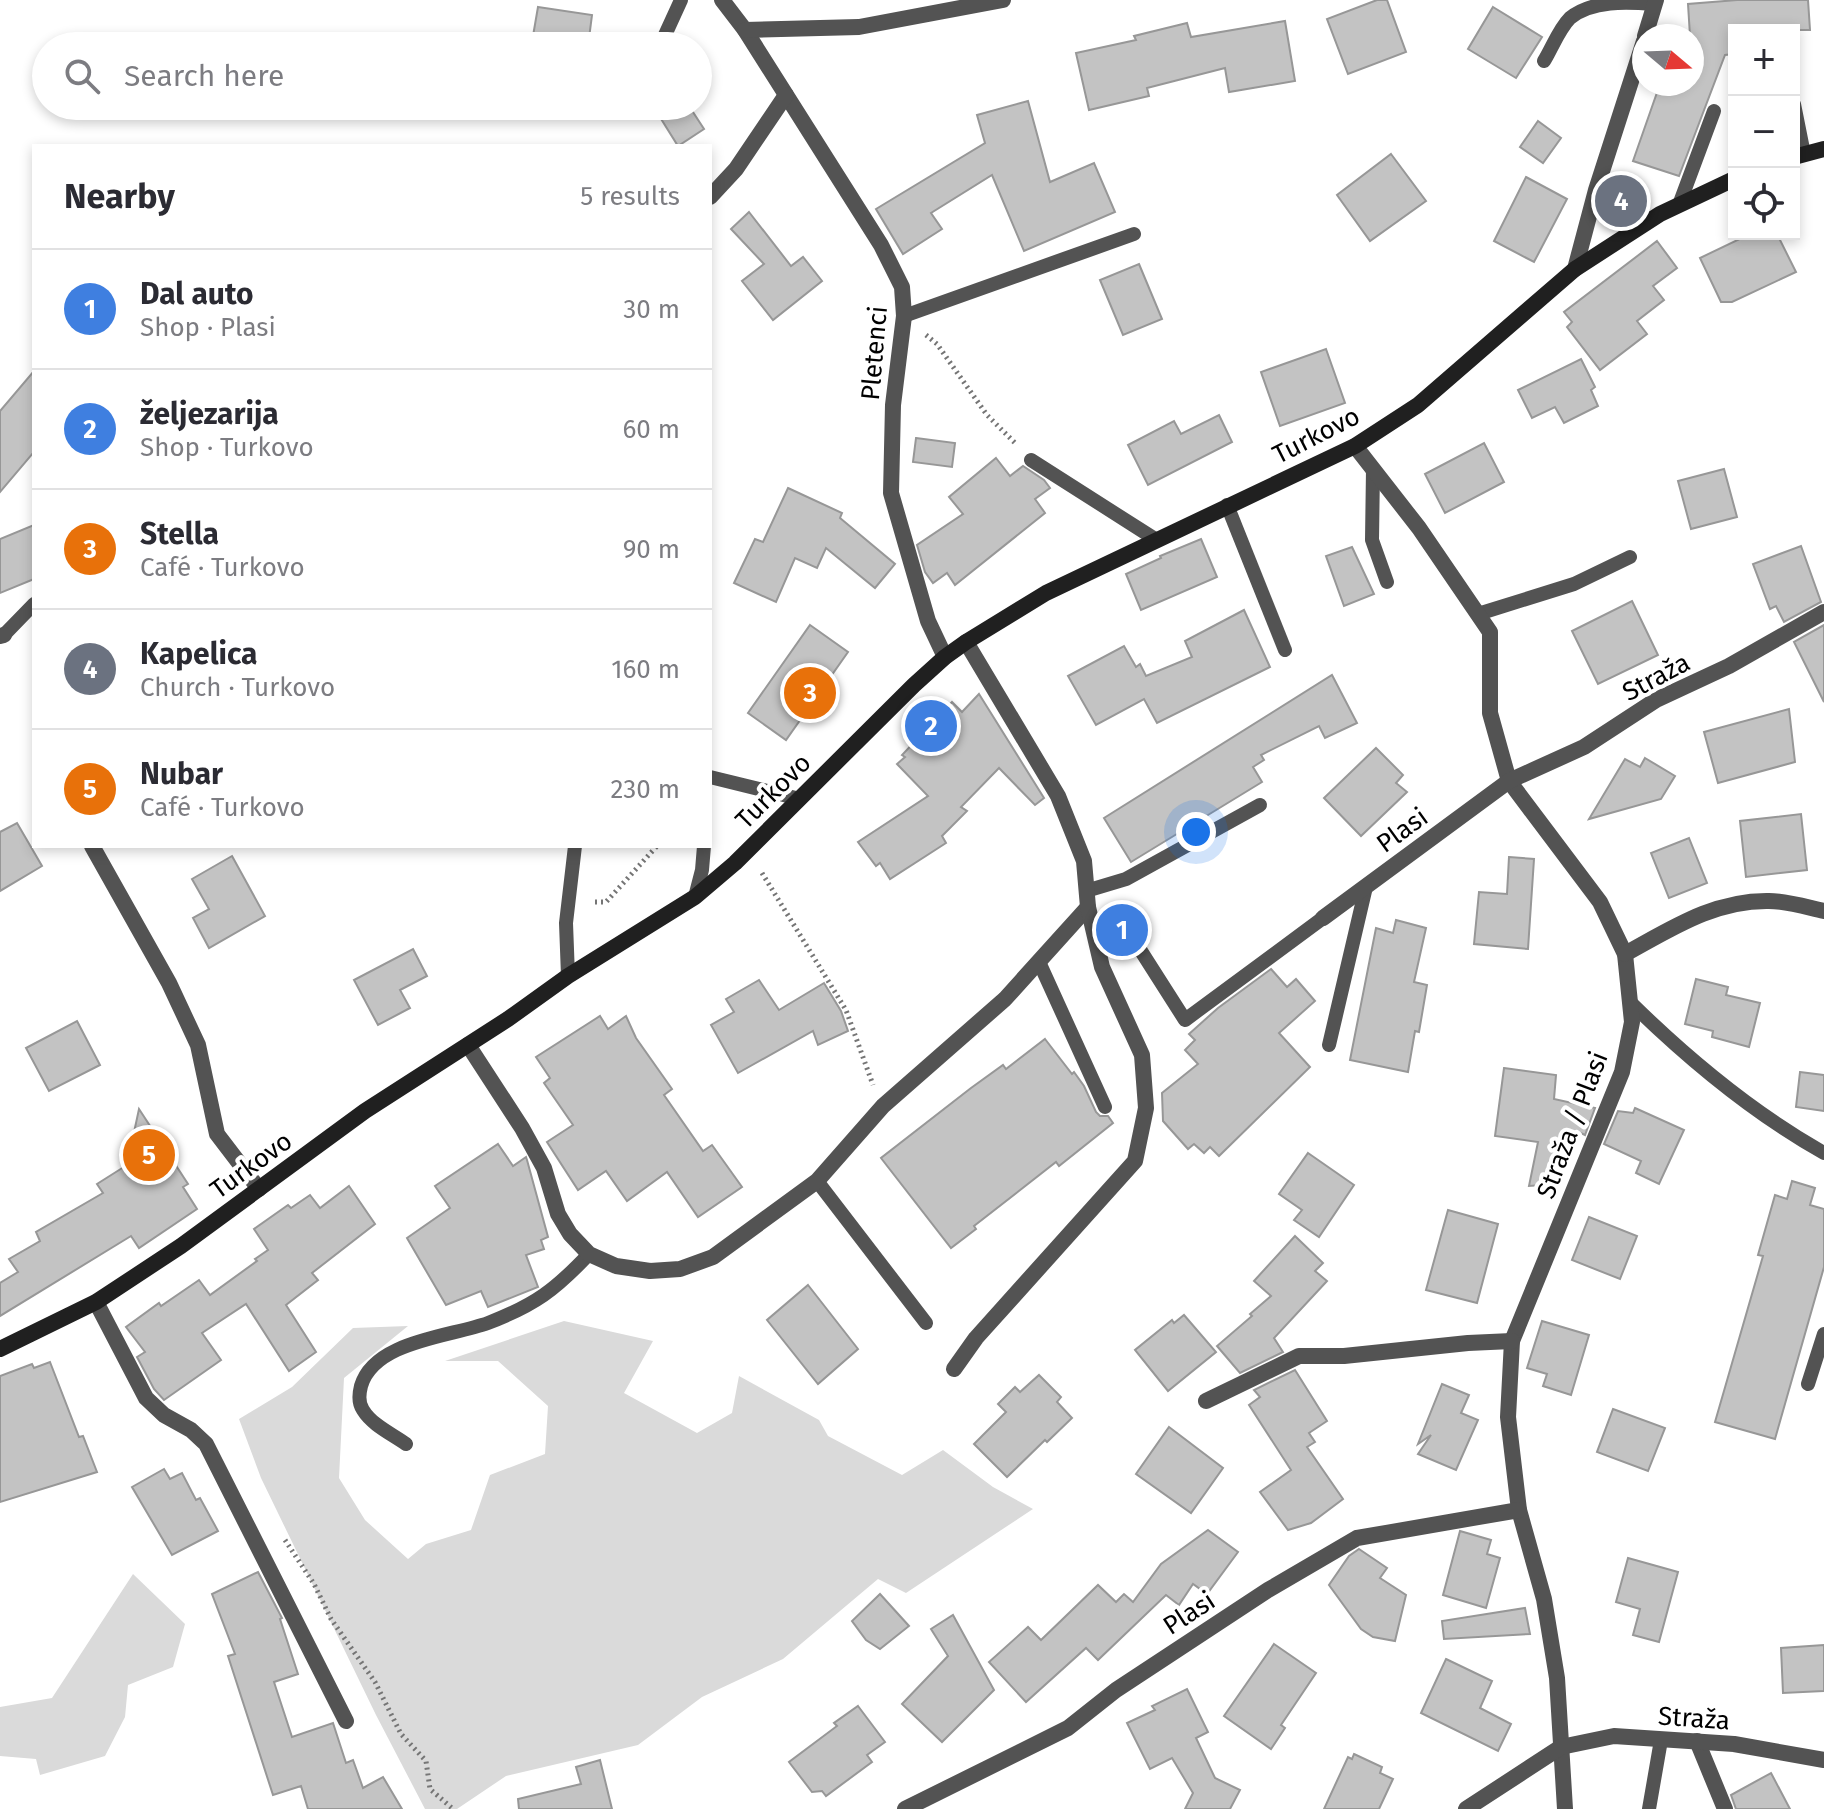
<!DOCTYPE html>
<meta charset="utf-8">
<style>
body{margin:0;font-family:"Fira Sans",sans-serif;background:#f7f7f7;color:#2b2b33}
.controls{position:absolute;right:24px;top:24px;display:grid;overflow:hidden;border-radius:0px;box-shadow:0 4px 12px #0003}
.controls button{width:72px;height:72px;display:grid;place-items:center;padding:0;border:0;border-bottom:2px solid #e1e1e2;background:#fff;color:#2b2b33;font:40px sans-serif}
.compass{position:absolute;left:1632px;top:24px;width:72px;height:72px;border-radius:50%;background:#fff;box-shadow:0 4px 12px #0003;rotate:109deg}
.you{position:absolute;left:1196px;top:832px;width:28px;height:28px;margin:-20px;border:6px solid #fff;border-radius:50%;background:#1a73e8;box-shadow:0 0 0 12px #1a73e833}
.badge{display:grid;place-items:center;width:52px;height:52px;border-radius:50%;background:#000;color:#fff;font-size:26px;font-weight:700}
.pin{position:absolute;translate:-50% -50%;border:4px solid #fff;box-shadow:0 2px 8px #0006}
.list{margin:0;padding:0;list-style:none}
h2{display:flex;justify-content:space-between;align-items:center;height:104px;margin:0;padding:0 32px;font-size:34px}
h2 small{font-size:26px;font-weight:400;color:#7c7c81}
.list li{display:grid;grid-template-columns:52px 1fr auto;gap:24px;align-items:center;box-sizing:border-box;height:120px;padding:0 32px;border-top:2px solid #e1e1e2}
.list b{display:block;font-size:30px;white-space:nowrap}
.list p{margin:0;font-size:26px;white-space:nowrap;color:#7c7c81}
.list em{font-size:26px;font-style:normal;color:#7c7c81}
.icon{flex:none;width:44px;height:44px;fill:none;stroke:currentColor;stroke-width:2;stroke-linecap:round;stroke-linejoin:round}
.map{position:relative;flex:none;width:1824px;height:1809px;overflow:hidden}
.search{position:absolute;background:#fff;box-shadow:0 4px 12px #0003;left:32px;top:32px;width:680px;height:88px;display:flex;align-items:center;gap:20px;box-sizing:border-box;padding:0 28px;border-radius:44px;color:#7c7c81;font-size:30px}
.panel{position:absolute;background:#fff;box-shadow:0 4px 12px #0003;left:32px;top:144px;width:680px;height:704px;border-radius:0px}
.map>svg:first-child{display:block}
.green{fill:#dadada}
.building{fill:#c3c3c3;stroke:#979797;stroke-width:2}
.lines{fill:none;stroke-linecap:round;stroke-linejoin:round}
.path{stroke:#757575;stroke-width:5;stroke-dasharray:2 4;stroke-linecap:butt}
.lane{stroke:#535353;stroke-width:14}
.street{stroke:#535353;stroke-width:16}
.secondary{stroke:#202020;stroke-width:16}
.labels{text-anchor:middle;stroke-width:8;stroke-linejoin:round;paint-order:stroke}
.street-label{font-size:26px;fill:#000;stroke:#fff}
</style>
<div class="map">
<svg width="1824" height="1809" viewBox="0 0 1824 1809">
<rect width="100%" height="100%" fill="#fff"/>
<g class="green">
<polygon points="564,1321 653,1341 624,1393 697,1433 732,1413 739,1376 819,1420 828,1436 902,1475 943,1450 993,1487 1033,1509 906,1593 878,1579 783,1659 702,1697 638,1745 506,1776 457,1809 425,1809 376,1715 261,1478 239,1419 292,1387 353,1328 408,1326 344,1378 339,1478 365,1520 408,1559 426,1544 471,1530 490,1475 545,1454 548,1406 498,1361 445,1361"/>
<polygon points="133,1574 185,1624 173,1667 128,1685 125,1717 105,1756 40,1775 36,1759 0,1756 0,1707 52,1698"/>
</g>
<g class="building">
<polygon points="1377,0 1387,0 1406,52 1348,74 1327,19"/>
<polygon points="1737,0 1808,0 1810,30 1734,30 1734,54 1725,55 1679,176 1633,161 1660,84 1693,84 1688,4"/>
<polygon points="538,7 592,15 588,46 548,46 549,39 533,36"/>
<polygon points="1493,7 1542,37 1516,78 1468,49"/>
<polygon points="1285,21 1295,81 1229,92 1225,68 1147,88 1149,96 1089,110 1076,53 1136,40 1134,36 1187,23 1191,37"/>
<polygon points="1028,101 1050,182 1094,163 1115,212 1024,251 992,175 931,213 942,229 903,254 876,209 985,143 977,115"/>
<polygon points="653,106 689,106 704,129 678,146"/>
<polygon points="1538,121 1561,138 1543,163 1520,147"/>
<polygon points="1391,154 1426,201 1370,241 1337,195"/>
<polygon points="1526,177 1567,199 1534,262 1494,241"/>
<polygon points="749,212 791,266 803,257 822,281 773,320 742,281 764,264 731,229"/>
<polygon points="1750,234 1777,234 1796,272 1732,302 1721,302 1700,258"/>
<polygon points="1657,241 1677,268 1653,286 1664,300 1637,321 1647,334 1600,370 1567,327 1572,322 1564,312"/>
<polygon points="1139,264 1162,319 1123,335 1100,280"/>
<polygon points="1326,349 1345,403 1280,426 1261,372"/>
<polygon points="1581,359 1595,387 1591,390 1598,406 1564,423 1555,407 1532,418 1518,390"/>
<polygon points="34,371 34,452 0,492 0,411"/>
<polygon points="1219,415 1232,442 1148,485 1128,445 1174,421 1181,434"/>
<polygon points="916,438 955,443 952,467 913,462"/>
<polygon points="1484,443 1504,482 1445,513 1425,474"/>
<polygon points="996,458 1010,476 1023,466 1044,480 1050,488 1035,499 1045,513 955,585 947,573 933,583 925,572 917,545 963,514 949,497"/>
<polygon points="1724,469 1737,517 1691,529 1678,481"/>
<polygon points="788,488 842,513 840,518 895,564 875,588 826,548 817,568 795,558 776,602 734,583 755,539 763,542"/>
<polygon points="34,525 34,579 0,593 0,539"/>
<polygon points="1201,539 1217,577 1141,610 1126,574 1161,558 1160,556"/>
<polygon points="1801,546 1821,602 1784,622 1776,606 1770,609 1753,564"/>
<polygon points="1352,547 1374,594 1344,606 1326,556"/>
<polygon points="1632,601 1658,655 1598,684 1572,631"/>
<polygon points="1244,610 1270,667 1157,723 1144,699 1096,725 1068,676 1124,646 1136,667 1140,664 1146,676 1192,657 1185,641"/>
<polygon points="810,625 848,652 786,740 748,713"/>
<polygon points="1824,625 1824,702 1794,642"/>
<polygon points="1332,675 1357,723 1325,738 1319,726 1261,755 1264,760 1253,767 1262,782 1131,862 1104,818"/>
<polygon points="979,694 1044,798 1035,805 999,768 961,807 967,811 942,836 946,843 890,879 880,863 876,866 858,842 928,796 897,764 905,757 902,755 952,702 962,712"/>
<polygon points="1789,709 1795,762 1718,783 1704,732"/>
<polygon points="1376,748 1403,775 1396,783 1407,792 1361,836 1324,798"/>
<polygon points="1645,758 1675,776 1661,799 1589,819 1625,759 1640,767"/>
<polygon points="1801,814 1807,870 1746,877 1740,821"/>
<polygon points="17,823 42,866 0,891 0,832"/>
<polygon points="1689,838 1707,883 1669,898 1651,853"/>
<polygon points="232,856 265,916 209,948 193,918 209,909 192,879"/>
<polygon points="1509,857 1534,859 1528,949 1474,944 1479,892 1507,894"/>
<polygon points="1396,920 1426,928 1414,982 1427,985 1419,1032 1415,1031 1408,1072 1350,1060 1376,928 1393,933"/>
<polygon points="413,949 427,976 400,990 410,1008 378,1025 354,980"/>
<polygon points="1271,969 1287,987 1296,979 1315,1001 1279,1033 1310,1067 1219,1156 1210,1147 1204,1153 1194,1144 1188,1149 1163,1121 1162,1093 1198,1064 1185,1050 1195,1040 1189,1034 1218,1008"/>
<polygon points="1696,979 1728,987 1726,995 1760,1003 1749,1047 1712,1037 1713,1031 1685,1024"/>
<polygon points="759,980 779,1010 824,983 841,1011 848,1031 818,1045 813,1031 738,1073 711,1025 734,1012 726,999"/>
<polygon points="600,1016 608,1029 626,1016 636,1038 672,1089 664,1095 703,1151 712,1145 742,1187 698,1217 667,1172 627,1201 606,1171 578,1190 547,1142 573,1125 544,1083 550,1078 536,1057"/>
<polygon points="77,1021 100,1065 49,1091 26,1048"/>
<polygon points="1045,1039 1072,1074 1074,1072 1084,1086 1096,1112 1100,1116 1108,1116 1113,1123 1059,1166 1056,1162 974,1226 976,1229 951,1248 881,1158 971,1088 1003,1065 1006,1069"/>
<polygon points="1504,1068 1556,1075 1554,1099 1595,1108 1585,1135 1581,1133 1558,1184 1529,1186 1538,1142 1495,1136"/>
<polygon points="1800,1072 1824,1075 1824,1111 1796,1107"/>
<polygon points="1635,1108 1684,1130 1659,1184 1636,1173 1641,1161 1604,1144 1618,1111 1633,1113"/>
<polygon points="139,1109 188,1184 183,1187 197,1209 139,1248 131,1236 0,1316 0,1283 18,1272 9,1259 40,1241 36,1232 103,1193 97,1184 127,1165"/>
<polygon points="498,1144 513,1166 526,1157 527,1160 548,1237 541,1240 544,1249 526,1255 538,1287 488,1307 481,1291 446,1305 407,1238 450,1208 435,1186"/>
<polygon points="1308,1153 1354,1185 1319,1237 1294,1220 1302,1210 1279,1194"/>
<polygon points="1792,1181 1815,1188 1810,1205 1824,1209 1824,1267 1775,1439 1715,1422 1763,1256 1758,1255 1775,1195 1787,1199"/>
<polygon points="349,1186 375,1224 312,1273 318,1280 286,1305 316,1352 289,1371 246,1304 202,1333 221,1360 164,1400 154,1389 137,1357 145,1352 126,1327 159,1303 161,1306 199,1280 210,1295 257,1261 255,1259 268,1250 254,1229 288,1205 291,1208 310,1195 320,1208"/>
<polygon points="1448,1210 1498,1224 1477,1303 1426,1290"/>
<polygon points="1589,1217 1637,1236 1620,1279 1572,1260"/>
<polygon points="1295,1236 1323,1263 1315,1271 1327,1281 1274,1338 1283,1352 1240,1373 1217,1346 1252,1316 1250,1314 1271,1296 1254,1281"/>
<polygon points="808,1285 858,1349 818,1384 767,1320"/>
<polygon points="1184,1315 1216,1352 1168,1391 1135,1350 1172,1320 1174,1323"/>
<polygon points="1542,1321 1589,1335 1571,1395 1543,1386 1547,1374 1527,1368"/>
<polygon points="50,1362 79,1437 83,1436 97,1472 0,1502 0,1376 32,1364 34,1368"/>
<polygon points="1295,1370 1327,1421 1309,1433 1315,1442 1307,1447 1343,1499 1311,1523 1288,1530 1260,1492 1291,1470 1249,1405 1260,1397 1254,1390"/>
<polygon points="1039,1375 1061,1397 1057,1402 1072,1418 1047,1442 1045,1440 1007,1477 974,1444 1006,1412 998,1404 1015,1387 1020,1392"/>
<polygon points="1442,1384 1469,1395 1461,1413 1478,1420 1456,1470 1418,1454 1431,1435 1418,1444"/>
<polygon points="1613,1409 1665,1428 1648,1471 1597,1452"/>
<polygon points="1169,1427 1223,1468 1191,1513 1136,1474"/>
<polygon points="164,1469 170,1479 182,1473 196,1500 200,1498 218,1531 172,1555 132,1487"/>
<polygon points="1208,1530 1238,1552 1207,1594 1193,1584 1179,1605 1166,1595 1098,1660 1086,1648 1026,1702 989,1662 1028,1627 1041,1640 1098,1585 1116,1602 1124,1594 1133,1602 1161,1564"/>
<polygon points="1460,1531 1491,1540 1487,1554 1500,1558 1486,1608 1443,1595"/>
<polygon points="1359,1549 1387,1568 1380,1578 1406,1595 1395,1641 1373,1637 1361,1629 1329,1585 1349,1556"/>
<polygon points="1628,1558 1678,1572 1659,1642 1633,1635 1640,1609 1616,1602"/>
<polygon points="258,1572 282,1618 280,1619 298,1674 274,1682 292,1737 333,1723 346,1763 353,1760 363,1788 383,1777 402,1809 308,1809 301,1786 273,1795 228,1656 235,1654 212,1594"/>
<polygon points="880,1594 909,1626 880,1649 866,1640 852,1621"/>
<polygon points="1525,1608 1530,1634 1444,1639 1442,1621"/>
<polygon points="953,1615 994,1690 942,1742 902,1704 948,1656 931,1629"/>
<polygon points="1274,1644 1316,1673 1281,1725 1285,1728 1271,1749 1224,1716"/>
<polygon points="1824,1645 1824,1691 1783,1693 1781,1648"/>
<polygon points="1446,1659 1492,1681 1480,1708 1511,1724 1498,1751 1421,1713"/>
<polygon points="1187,1689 1208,1732 1196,1738 1215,1778 1240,1790 1230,1809 1185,1809 1193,1793 1172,1758 1150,1769 1127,1723 1155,1710 1152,1706"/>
<polygon points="858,1706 885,1742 867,1755 872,1762 826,1796 822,1791 812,1792 789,1762 837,1726 834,1723"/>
<polygon points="1354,1754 1382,1767 1380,1773 1393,1779 1379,1809 1324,1809 1348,1757 1352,1759"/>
<polygon points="600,1760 612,1809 519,1809 518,1799 581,1784 576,1767"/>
<polygon points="1771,1773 1790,1809 1736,1809 1731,1795"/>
</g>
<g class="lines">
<g class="path">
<polyline points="926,335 937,344 987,415 1016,444"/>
<polyline points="762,873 846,1010 873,1085"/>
<polyline points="595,902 606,902 657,846"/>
<polyline points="285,1540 314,1584 331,1619 375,1682 401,1734 426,1761 430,1789 453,1809"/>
</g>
<g class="lane">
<polyline points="660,46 681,0"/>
<path d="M1544 61C1552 48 1559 29 1570 18 1592 0 1627 2 1654 4"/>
<polyline points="1794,104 1804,154"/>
<polyline points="1679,205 1714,111"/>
<polyline points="904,316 1134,234"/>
<polyline points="1031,460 1155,539"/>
<polyline points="1373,469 1372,540 1387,582"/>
<polyline points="1227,505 1285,650"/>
<polyline points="1478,614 1574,584 1630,557"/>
<polyline points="4,635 34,604"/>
<polyline points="710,777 800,799"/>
<polyline points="1086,891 1126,879 1260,805"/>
<polyline points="695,897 702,870 704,846"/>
<polyline points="1098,948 1134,940 1185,1020 1323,918"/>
<polyline points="1039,962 1105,1107"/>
<polyline points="568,976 566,923 575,846"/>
<path d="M1630 1002C1688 1059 1753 1113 1824 1153"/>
<polyline points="1329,1045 1366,887"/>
<polyline points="817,1181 926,1323"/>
<polyline points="1808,1384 1824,1334"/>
<path d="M406 1444C392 1434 372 1425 363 1410 358 1403 359 1394 361 1386 374 1341 449 1337 488 1323 535 1305 555 1290 589 1254"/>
<polyline points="1649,1809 1661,1740"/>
</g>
<g class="street">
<polyline points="722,0 745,30 881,245 902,287 904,316 893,405 891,493 928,621 945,657"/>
<polyline points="745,30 859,27 1003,0"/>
<polyline points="1645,36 1656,0"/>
<polyline points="710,197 736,169 786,95"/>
<polyline points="1575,269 1596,190 1644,41"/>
<polyline points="1355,446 1419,528 1490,632 1490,713 1509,781 1600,902 1625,954 1632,1022 1622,1072 1512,1341 1508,1417 1519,1510 1544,1599 1557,1678 1565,1809"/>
<polyline points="0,636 4,635"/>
<polyline points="92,846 169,983 198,1045 217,1134 259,1189"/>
<polyline points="1323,918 1509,781 1584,747 1656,700 1729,666 1824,612"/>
<path d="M1625 954C1671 929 1714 900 1769 901 1787 901 1806 907 1824 911"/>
<polyline points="468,1045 522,1128 544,1168 558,1214 570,1234 589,1254 616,1266 650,1271 680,1269 713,1257 817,1181 883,1106 1005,999 1088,907"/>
<polyline points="96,1302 146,1398 164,1415 191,1430 206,1444 346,1721"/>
<polyline points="954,1369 976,1338 1135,1161 1146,1108 1142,1055 1102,967 1088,907 1084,861 1058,796 966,642"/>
<polyline points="1206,1401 1299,1356 1344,1356 1468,1343 1512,1341"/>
<polyline points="1697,1741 1725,1809"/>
<polyline points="905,1809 1068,1728 1116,1690 1268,1590 1357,1538 1519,1510"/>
<polyline points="1466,1809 1561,1747 1614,1736 1734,1744 1824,1760"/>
</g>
<g class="secondary">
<polyline points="1794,157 1824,149"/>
<polyline points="0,1349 96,1302 181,1246 365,1111 508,1019 568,976 695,897 735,863 914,685 945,657 966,642 1046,593 1355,446 1418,405 1575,269 1660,214 1734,179"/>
</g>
</g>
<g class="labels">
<g class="street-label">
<text transform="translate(874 353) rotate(-85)" y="9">Pletenci</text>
<text transform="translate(1316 435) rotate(-27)" y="9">Turkovo</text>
<text transform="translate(1656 677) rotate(-28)" y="9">Straža</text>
<text transform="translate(773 791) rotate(-45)" y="9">Turkovo</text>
<text transform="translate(1402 830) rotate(-36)" y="9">Plasi</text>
<text transform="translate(1572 1125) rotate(-69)" y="9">Straža / Plasi</text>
<text transform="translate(251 1165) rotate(-36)" y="9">Turkovo</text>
<text transform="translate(1189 1613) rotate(-33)" y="9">Plasi</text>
<text transform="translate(1694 1718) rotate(4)" y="9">Straža</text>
</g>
</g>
</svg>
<div class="controls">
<button>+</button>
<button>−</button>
<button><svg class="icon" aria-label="locate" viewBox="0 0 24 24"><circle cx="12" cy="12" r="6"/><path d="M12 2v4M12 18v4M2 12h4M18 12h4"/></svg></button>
</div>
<svg class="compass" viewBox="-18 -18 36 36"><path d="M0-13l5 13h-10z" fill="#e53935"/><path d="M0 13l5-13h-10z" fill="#7c7c81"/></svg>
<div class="you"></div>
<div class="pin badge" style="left:1122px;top:930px;background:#3f7fe0">1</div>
<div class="pin badge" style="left:931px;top:726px;background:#3f7fe0">2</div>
<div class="pin badge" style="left:810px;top:693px;background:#e8710a">3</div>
<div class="pin badge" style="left:1621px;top:201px;background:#6b7280">4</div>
<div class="pin badge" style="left:149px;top:1155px;background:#e8710a">5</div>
<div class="search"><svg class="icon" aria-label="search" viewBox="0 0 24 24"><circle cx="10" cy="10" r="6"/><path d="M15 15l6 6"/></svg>Search here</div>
<section class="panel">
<h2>Nearby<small>5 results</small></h2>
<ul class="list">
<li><span class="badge" style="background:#3f7fe0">1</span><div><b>Dal auto</b><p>Shop · Plasi</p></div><em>30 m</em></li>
<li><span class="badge" style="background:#3f7fe0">2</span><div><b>željezarija</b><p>Shop · Turkovo</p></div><em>60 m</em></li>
<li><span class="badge" style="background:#e8710a">3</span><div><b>Stella</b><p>Café · Turkovo</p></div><em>90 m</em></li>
<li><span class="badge" style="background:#6b7280">4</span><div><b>Kapelica</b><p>Church · Turkovo</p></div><em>160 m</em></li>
<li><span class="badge" style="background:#e8710a">5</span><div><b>Nubar</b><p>Café · Turkovo</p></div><em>230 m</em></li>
</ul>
</section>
</div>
